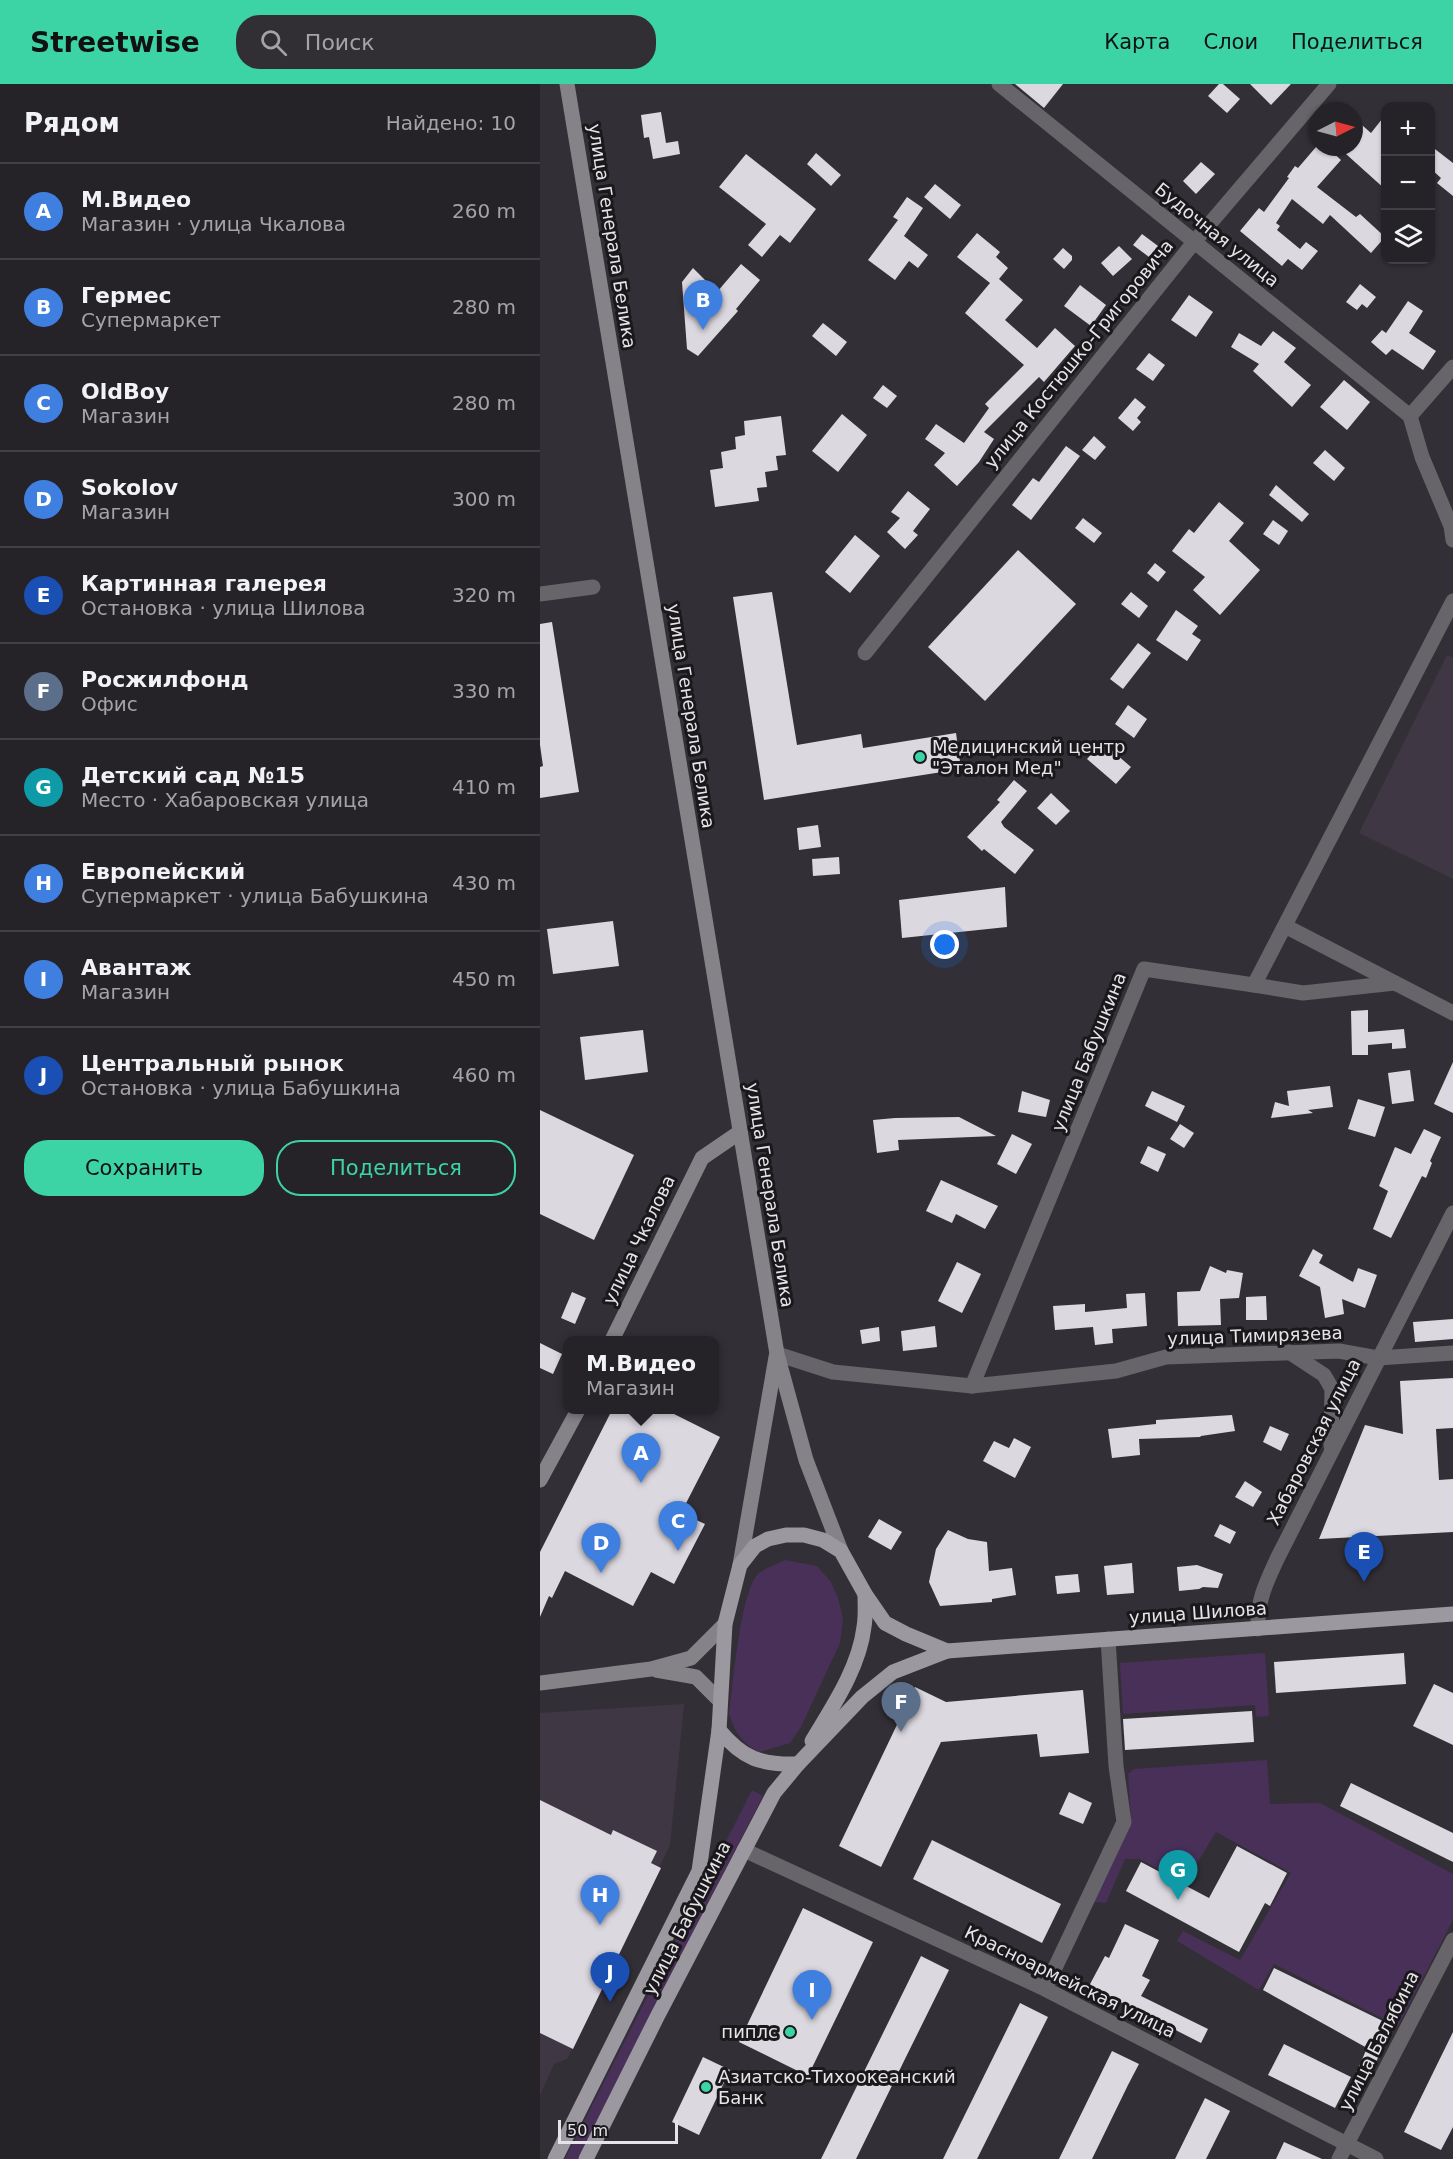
<!DOCTYPE html>
<html lang="ru">
<meta charset="utf-8">
<style>
body{margin:0;font-family:"DejaVu Sans",sans-serif;background:#322f34;color:#f1f3f6}
.controls{position:absolute;right:18px;top:18px;display:grid;overflow:hidden;border-radius:12px;box-shadow:0 2px 4px #0004}
.controls button{width:54px;height:54px;display:grid;place-items:center;padding:0;border:0;border-bottom:2px solid #424045;background:#262328;color:#f1f3f6;font:30px sans-serif}
.compass{position:absolute;left:769px;top:18px;width:54px;height:54px;border-radius:50%;background:#262328;box-shadow:0 2px 4px #0004;rotate:84deg}
.scale{position:absolute;left:18px;bottom:15px;width:120px;box-sizing:border-box;padding-left:6px;border:3px solid #e6e4e8;border-top:0;font-size:16px;line-height:21px;white-space:nowrap;color:#e6e4e8;-webkit-text-stroke:4px #1a181b;paint-order:stroke}
.you{position:absolute;left:405px;top:861px;width:21px;height:21px;margin:-15px;border:4px solid #fff;border-radius:50%;background:#1a73e8;box-shadow:0 0 0 9px #1a73e833}
.badge{display:grid;place-items:center;width:39px;height:39px;border-radius:50%;background:#3cd4a4;color:#fff;font-size:20px;font-weight:700}
.pin{position:absolute;translate:-50% -50px;filter:drop-shadow(0 2px 3px #0008)}
.pin::after{content:'';position:absolute;top:32px;width:21px;height:18px;background:inherit;clip-path:polygon(0 0,100% 0,50% 100%)}
.popup{position:absolute;left:23px;top:1252px;width:156px;height:78px;box-sizing:border-box;display:grid;place-content:center;border-radius:12px;background:#262328;filter:drop-shadow(0 2px 4px #0005);font-size:20px;white-space:nowrap;color:#a4a4a8}
.popup b{font-size:22px;color:#f1f3f6}
.popup::after{content:'';position:absolute;left:50%;top:100%;margin-left:-12px;border:12px solid transparent;border-top-color:#262328}
.list{margin:0;padding:0;list-style:none}
h2{display:flex;justify-content:space-between;align-items:center;height:78px;margin:0;padding:0 24px;font-size:26px}
h2 small{font-size:20px;font-weight:400;color:#a4a4a8}
.list li{display:grid;grid-template-columns:39px 1fr auto;gap:18px;align-items:center;box-sizing:border-box;height:96px;padding:0 24px;border-top:2px solid #424045}
.list b{display:block;font-size:22px;white-space:nowrap}
.list p{margin:0;font-size:20px;white-space:nowrap;color:#a4a4a8}
.list em{font-size:20px;font-style:normal;color:#a4a4a8}
.actions{display:flex;gap:12px;padding:18px 24px}
.actions a{flex:1;padding:14px 0;border:2px solid #3cd4a4;border-radius:24px;text-align:center;font-size:21px;color:#3cd4a4}
.actions .main{background:#3cd4a4;color:#111}
.icon{flex:none;width:33px;height:33px;fill:none;stroke:currentColor;stroke-width:2;stroke-linecap:round;stroke-linejoin:round}
.map{position:relative;flex:none;width:913px;height:2075px;overflow:hidden}
header{display:flex;align-items:center;gap:36px;box-sizing:border-box;height:84px;padding:0 30px;background:#3cd4a4;color:#111}
header strong{font-size:28px}
nav{display:flex;gap:33px;margin-inline-start:auto;font-size:21px}
.search{width:420px;height:54px;background:#322f34;display:flex;align-items:center;gap:15px;box-sizing:border-box;padding:0 21px;border-radius:24px;color:#a4a4a8;font-size:22px}
main{display:flex}
aside{flex:1;background:#262328}
.map>svg:first-child{display:block}
.built{fill:#3f3844}
.green{fill:#483059}
.building{fill:#dcd8e0}
.lines{fill:none;stroke-linecap:round;stroke-linejoin:round}
.street{stroke:#676569;stroke-width:15}
.secondary{stroke:#858288;stroke-width:15}
.primary{stroke:#9c989f;stroke-width:15}
.poi-dot{fill:#3cd4a4;stroke:#1a181b;stroke-width:2}
.labels{text-anchor:middle;stroke-width:6;stroke-linejoin:round;paint-order:stroke}
.street-label{font-size:18px;fill:#e6e4e8;stroke:#1a181b}
.poi-label{font-size:18px;fill:#e6e4e8;stroke:#1a181b;text-anchor:start}
</style>
<header>
<strong>Streetwise</strong>
<div class="search"><svg class="icon" aria-label="search" viewBox="0 0 24 24"><circle cx="10" cy="10" r="6"/><path d="M15 15l6 6"/></svg>Поиск</div>
<nav><a>Карта</a><a>Слои</a><a>Поделиться</a></nav>
</header>
<main>
<aside>
<h2>Рядом<small>Найдено: 10</small></h2>
<ul class="list">
<li><span class="badge" style="background:#3f7fe0">A</span><div><b>М.Видео</b><p>Магазин · улица Чкалова</p></div><em>260 m</em></li>
<li><span class="badge" style="background:#3f7fe0">B</span><div><b>Гермес</b><p>Супермаркет</p></div><em>280 m</em></li>
<li><span class="badge" style="background:#3f7fe0">C</span><div><b>OldBoy</b><p>Магазин</p></div><em>280 m</em></li>
<li><span class="badge" style="background:#3f7fe0">D</span><div><b>Sokolov</b><p>Магазин</p></div><em>300 m</em></li>
<li><span class="badge" style="background:#1a4fb4">E</span><div><b>Картинная галерея</b><p>Остановка · улица Шилова</p></div><em>320 m</em></li>
<li><span class="badge" style="background:#5c6f8a">F</span><div><b>Росжилфонд</b><p>Офис</p></div><em>330 m</em></li>
<li><span class="badge" style="background:#0f9aa8">G</span><div><b>Детский сад №15</b><p>Место · Хабаровская улица</p></div><em>410 m</em></li>
<li><span class="badge" style="background:#3f7fe0">H</span><div><b>Европейский</b><p>Супермаркет · улица Бабушкина</p></div><em>430 m</em></li>
<li><span class="badge" style="background:#3f7fe0">I</span><div><b>Авантаж</b><p>Магазин</p></div><em>450 m</em></li>
<li><span class="badge" style="background:#1a4fb4">J</span><div><b>Центральный рынок</b><p>Остановка · улица Бабушкина</p></div><em>460 m</em></li>
</ul>
<div class="actions"><a class="main">Сохранить</a><a>Поделиться</a></div>
</aside>
<div class="map">
<svg width="913" height="2075" viewBox="0 0 913 2075">
<rect width="100%" height="100%" fill="#332f36"/>
<g class="built">
<polygon points="907,571 913,574 913,795 819,749"/>
<polygon points="144,1620 130,1761 27,1975 14,1980 0,2011 0,1629"/>
</g>
<g class="green">
<path d="M245 1476 277 1482 291 1498 298 1514 303 1534 300 1559 261 1643 250 1659 219 1668C201 1658 196 1650 189 1630 193 1602 200 1506 219 1489 226 1484 237 1480 245 1476Z"/>
<polygon points="725,1569 729,1632 716,1633 715,1621 583,1630 580,1579"/>
<polygon points="727,1676 730,1720 780,1719 913,1790 913,1836 858,1942 734,1880 719,1906 637,1857 643,1847 700,1876 751,1789 676,1748 645,1799 600,1775 585,1775 566,1819 553,1818 591,1736 588,1690 594,1685"/>
<polygon points="212,1706 223,1712 38,2075 25,2075"/>
</g>
<g class="building">
<polygon points="475,0 523,0 504,24"/>
<polygon points="679,0 683,0 700,15 687,29 668,12"/>
<polygon points="710,0 751,0 731,21"/>
<polygon points="121,28 126,59 138,57 140,70 113,75 109,53 104,54 101,31"/>
<polygon points="846,30 846,106 806,70 814,63 814,34 831,49"/>
<polygon points="891,62 913,79 913,112 897,99 901,94 891,85"/>
<polygon points="776,63 787,63 801,76 777,103 816,133 820,130 845,153 831,169 790,131 783,140 752,115 736,139 740,142 737,146 760,165 766,158 778,167 762,186 748,175 742,182 700,147 719,124 724,128 749,94 747,93 755,82 758,84"/>
<polygon points="276,69 301,91 291,102 267,80"/>
<polygon points="206,70 276,125 250,159 240,151 222,173 208,161 226,140 179,103"/>
<polygon points="661,78 675,90 656,110 643,97"/>
<polygon points="395,100 421,121 410,135 384,113"/>
<polygon points="367,113 383,124 364,152 388,171 378,184 369,177 355,196 328,176 358,136 353,133"/>
<polygon points="437,149 460,168 456,173 468,184 459,195 483,216 465,236 497,264 515,244 535,262 504,298 499,293 444,348 454,355 439,378 417,402 394,381 405,369 385,355 396,340 424,359 449,324 445,320 484,281 425,229 450,199 417,173"/>
<polygon points="602,150 618,162 609,173 593,161"/>
<polygon points="579,162 592,175 573,192 561,179"/>
<polygon points="523,164 532,172 532,176 524,185 513,175"/>
<polygon points="201,180 220,196 196,225 198,227 158,272 147,265 142,198 153,184 177,208"/>
<polygon points="820,200 836,213 827,224 822,220 817,226 806,218"/>
<polygon points="540,201 566,221 551,242 524,222"/>
<polygon points="649,211 673,228 656,253 631,236"/>
<polygon points="868,217 883,227 869,249 896,267 883,286 852,265 846,271 831,258 842,246 846,249"/>
<polygon points="283,239 307,258 296,272 272,252"/>
<polygon points="733,247 756,264 744,278 771,301 752,323 713,287 719,280 691,263 699,249 721,262"/>
<polygon points="609,269 625,281 613,297 596,285"/>
<polygon points="804,296 830,318 807,346 780,323"/>
<polygon points="343,301 357,312 347,324 333,314"/>
<polygon points="595,314 606,323 597,334 601,338 593,347 578,334"/>
<polygon points="302,330 327,351 298,388 272,367"/>
<polygon points="241,332 246,371 236,372 238,386 225,388 227,403 217,404 219,417 175,423 170,386 183,384 181,368 196,365 195,353 205,351 204,337"/>
<polygon points="554,352 566,363 555,376 542,366"/>
<polygon points="526,362 540,372 491,436 472,421 493,394 499,398"/>
<polygon points="785,366 805,384 794,397 773,379"/>
<polygon points="736,401 769,430 762,438 729,411"/>
<polygon points="368,407 390,425 373,447 378,451 365,465 347,448 360,434 351,428"/>
<polygon points="679,418 704,439 689,457 720,486 680,531 653,506 665,493 632,467 649,445 654,449"/>
<polygon points="543,434 562,449 554,459 535,444"/>
<polygon points="733,436 748,447 739,461 723,450"/>
<polygon points="315,451 340,472 310,509 285,488"/>
<polygon points="478,466 536,520 445,617 388,563"/>
<polygon points="615,479 626,488 618,498 607,489"/>
<polygon points="232,508 257,661 321,650 323,664 416,649 421,685 224,716 193,513"/>
<polygon points="591,508 608,522 599,534 581,520"/>
<polygon points="636,526 658,542 652,550 661,556 647,577 616,556"/>
<polygon points="12,538 39,708 0,714 0,683 3,682 0,661 0,540"/>
<polygon points="598,559 611,569 583,605 570,595"/>
<polygon points="588,621 607,635 594,654 575,640"/>
<polygon points="562,658 591,683 576,700 547,675"/>
<polygon points="474,696 487,707 461,738 464,743 494,766 475,790 444,765 442,767 427,753 460,718 457,716"/>
<polygon points="511,709 530,727 516,741 497,724"/>
<polygon points="278,741 281,763 259,766 257,744"/>
<polygon points="299,773 300,790 273,792 272,775"/>
<polygon points="465,803 467,843 362,854 359,816"/>
<polygon points="73,837 79,882 13,890 7,845"/>
<polygon points="828,926 828,948 864,945 866,964 852,965 852,959 828,961 828,971 812,971 811,927"/>
<polygon points="103,946 108,988 45,996 40,953"/>
<polygon points="913,978 913,1029 894,1020"/>
<polygon points="870,986 874,1017 852,1020 848,989"/>
<polygon points="790,1002 793,1023 768,1026 773,1029 731,1034 735,1018 749,1022 747,1007"/>
<polygon points="482,1007 510,1016 506,1033 478,1028"/>
<polygon points="612,1007 645,1022 637,1038 605,1022"/>
<polygon points="818,1015 845,1023 835,1053 808,1045"/>
<polygon points="0,1026 94,1071 54,1156 0,1130"/>
<polygon points="419,1033 456,1052 358,1056 359,1066 337,1069 333,1036 355,1034"/>
<polygon points="640,1040 654,1049 644,1064 630,1055"/>
<polygon points="884,1045 901,1053 890,1077 892,1079 886,1094 882,1092 851,1154 833,1145 848,1107 839,1102 855,1063 871,1070"/>
<polygon points="472,1050 492,1060 476,1090 457,1080"/>
<polygon points="608,1062 626,1070 618,1088 600,1079"/>
<polygon points="401,1096 458,1122 445,1145 416,1130 412,1139 386,1127"/>
<polygon points="773,1165 783,1171 779,1179 813,1198 818,1184 837,1191 825,1224 802,1215 804,1230 785,1234 780,1203 759,1192"/>
<polygon points="417,1178 441,1190 422,1229 398,1217"/>
<polygon points="670,1182 686,1189 687,1186 703,1189 699,1214 680,1215 681,1241 638,1242 637,1208 660,1207"/>
<polygon points="32,1208 46,1214 35,1240 21,1234"/>
<polygon points="605,1209 607,1242 572,1245 573,1259 555,1261 553,1243 515,1246 513,1222 545,1220 545,1228 587,1224 586,1210"/>
<polygon points="726,1212 727,1236 706,1236 706,1213"/>
<polygon points="913,1235 913,1255 875,1258 873,1238"/>
<polygon points="395,1242 397,1263 363,1267 361,1247"/>
<polygon points="339,1243 340,1257 322,1260 320,1246"/>
<polygon points="0,1259 22,1270 13,1290 0,1284"/>
<polygon points="913,1294 913,1344 896,1345 899,1396 913,1395 913,1448 779,1455 825,1341 863,1350 860,1297"/>
<polygon points="72,1326 126,1326 180,1353 141,1429 165,1440 134,1500 111,1488 93,1522 25,1487 12,1514 9,1512 0,1533 0,1468"/>
<polygon points="692,1331 695,1347 661,1352 660,1353 599,1355 600,1371 572,1374 568,1345 616,1340 616,1336"/>
<polygon points="730,1342 749,1350 741,1367 723,1358"/>
<polygon points="474,1354 491,1363 475,1394 443,1377 454,1357 469,1364"/>
<polygon points="705,1397 722,1408 713,1423 695,1413"/>
<polygon points="339,1435 362,1448 351,1466 328,1453"/>
<polygon points="680,1440 696,1448 690,1460 674,1452"/>
<polygon points="408,1446 428,1455 447,1458 449,1487 472,1484 476,1511 452,1515 452,1518 400,1522 389,1498 396,1465"/>
<polygon points="592,1479 594,1509 567,1511 564,1482"/>
<polygon points="657,1481 683,1490 678,1504 663,1503 659,1505 639,1507 637,1483"/>
<polygon points="538,1490 540,1508 517,1510 515,1492"/>
<polygon points="864,1569 866,1600 736,1609 734,1578"/>
<polygon points="894,1600 913,1609 913,1661 873,1642"/>
<polygon points="375,1603 406,1618 543,1606 549,1669 500,1673 497,1650 401,1658 341,1783 299,1762"/>
<polygon points="712,1627 714,1658 585,1666 583,1635"/>
<polygon points="811,1699 913,1749 913,1778 800,1722"/>
<polygon points="529,1708 552,1719 543,1740 519,1730"/>
<polygon points="0,1716 71,1751 73,1746 117,1767 111,1779 121,1784 33,1965 0,1949"/>
<polygon points="392,1756 521,1820 502,1859 373,1795"/>
<polygon points="697,1762 747,1789 730,1822 725,1819 699,1868 586,1807 601,1778 669,1814"/>
<polygon points="263,1824 333,1858 268,1992 199,1958"/>
<polygon points="585,1840 619,1856 602,1892 610,1896 601,1912 668,1945 661,1959 549,1902 565,1872 569,1874"/>
<polygon points="381,1872 409,1886 364,1977 316,2075 281,2075"/>
<polygon points="734,1884 853,1942 827,1997 815,1992 827,1964 723,1906"/>
<polygon points="480,1919 508,1933 437,2075 403,2075"/>
<polygon points="913,1948 913,2043 901,2066 864,2048"/>
<polygon points="744,1960 811,1993 795,2024 728,1991"/>
<polygon points="572,1967 599,1980 588,2001 552,2075 519,2075"/>
<polygon points="163,1973 190,1986 159,2051 132,2038"/>
<polygon points="665,2014 690,2027 666,2075 635,2075"/>
<polygon points="744,2058 782,2075 736,2075"/>
</g>
<g class="lines">
<g class="street">
<polyline points="459,0 870,332"/>
<polyline points="913,283 870,332 882,373 911,442 913,456"/>
<polyline points="0,510 53,503"/>
<polyline points="325,569 655,157 789,0"/>
<polyline points="745,842 913,929"/>
<polyline points="714,901 763,909 855,899"/>
<polyline points="749,1268 784,1291 792,1305 791,1362"/>
<polyline points="237,1270 293,1288 432,1302 576,1287 626,1273 799,1267 838,1274 913,1269"/>
<polyline points="432,1302 604,885 714,901 913,517"/>
<path d="M718 1545C717 1516 726 1499 738 1473L913 1129"/>
<polyline points="204,1766 505,1905 836,2075"/>
<polyline points="505,1905 584,1738 576,1682 568,1555"/>
<polyline points="799,2075 913,1856"/>
</g>
<g class="secondary">
<polyline points="27,0 237,1270 266,1376 301,1467"/>
<polyline points="72,1256 162,1074 200,1048"/>
<polyline points="0,1396 38,1326"/>
<polyline points="200,1481 236,1273"/>
<polyline points="116,1586 156,1593 179,1616"/>
<polyline points="0,1599 111,1585 151,1574 185,1540"/>
</g>
<g class="primary">
<path d="M179 1646C203 1675 221 1681 258 1680"/>
<path d="M272 1657C293 1622 319 1584 324 1543 326 1532 325 1521 325 1510"/>
<polyline points="15,2075 159,1787 179,1646 185,1540 200,1481 215,1462 228,1455 246,1451 264,1451 283,1456 301,1467 325,1510 345,1539 366,1550 407,1567"/>
<polyline points="46,2075 117,1933 234,1709 258,1680 322,1613 353,1588 407,1567 913,1530"/>
</g>
</g>
<g class="poi-dot">
<circle cx="380" cy="673" r="6"/>
<circle cx="250" cy="1948" r="6"/>
<circle cx="166" cy="2003" r="6"/>
</g>
<g class="labels">
<g class="street-label">
<text transform="translate(677 151) rotate(39)" y="6">Будочная улица</text>
<text transform="translate(72 152) rotate(81)" y="6">улица Генерала Белика</text>
<text transform="translate(539 270) rotate(-51)" y="6">улица Костюшко-Григоровича</text>
<text transform="translate(151 632) rotate(81)" y="6">улица Генерала Белика</text>
<text transform="translate(549 968) rotate(-68)" y="6">улица Бабушкина</text>
<text transform="translate(230 1111) rotate(81)" y="6">улица Генерала Белика</text>
<text transform="translate(99 1156) rotate(-64)" y="6">улица Чкалова</text>
<text transform="translate(715 1252) rotate(-2)" y="6">улица Тимирязева</text>
<text transform="translate(774 1358) rotate(-63)" y="6">Хабаровская улица</text>
<text transform="translate(658 1529) rotate(-4)" y="6">улица Шилова</text>
<text transform="translate(147 1834) rotate(-63)" y="6">улица Бабушкина</text>
<text transform="translate(530 1898) rotate(26)" y="6">Красноармейская улица</text>
<text transform="translate(839 1957) rotate(-63)" y="6">улица Балябина</text>
</g>
<g class="poi-label">
<text x="392" y="669">Медицинский центр<tspan x="392" dy="21">"Эталон Мед"</tspan></text>
<text x="238" y="1954" text-anchor="end">пиплс</text>
<text x="178" y="1999">Азиатско-Тихоокеанский<tspan x="178" dy="21">Банк</tspan></text>
</g>
</g>
</svg>
<div class="controls">
<button>+</button>
<button>−</button>
<button><svg class="icon" aria-label="layers" viewBox="0 0 24 24"><path d="M12 4l9 5-9 5-9-5zM3 14l9 5 9-5"/></svg></button>
</div>
<svg class="compass" viewBox="-18 -18 36 36"><path d="M0-13l5 13h-10z" fill="#e53935"/><path d="M0 13l5-13h-10z" fill="#a4a4a8"/></svg>
<div class="scale">50 m</div>
<div class="you"></div>
<div class="pin badge" style="left:101px;top:1399px;background:#3f7fe0">A</div>
<div class="popup"><b>М.Видео</b>Магазин</div>
<div class="pin badge" style="left:163px;top:246px;background:#3f7fe0">B</div>
<div class="pin badge" style="left:138px;top:1467px;background:#3f7fe0">C</div>
<div class="pin badge" style="left:61px;top:1489px;background:#3f7fe0">D</div>
<div class="pin badge" style="left:824px;top:1498px;background:#1a4fb4">E</div>
<div class="pin badge" style="left:361px;top:1648px;background:#5c6f8a">F</div>
<div class="pin badge" style="left:638px;top:1816px;background:#0f9aa8">G</div>
<div class="pin badge" style="left:60px;top:1841px;background:#3f7fe0">H</div>
<div class="pin badge" style="left:272px;top:1936px;background:#3f7fe0">I</div>
<div class="pin badge" style="left:70px;top:1918px;background:#1a4fb4">J</div>
</div>
</main>
